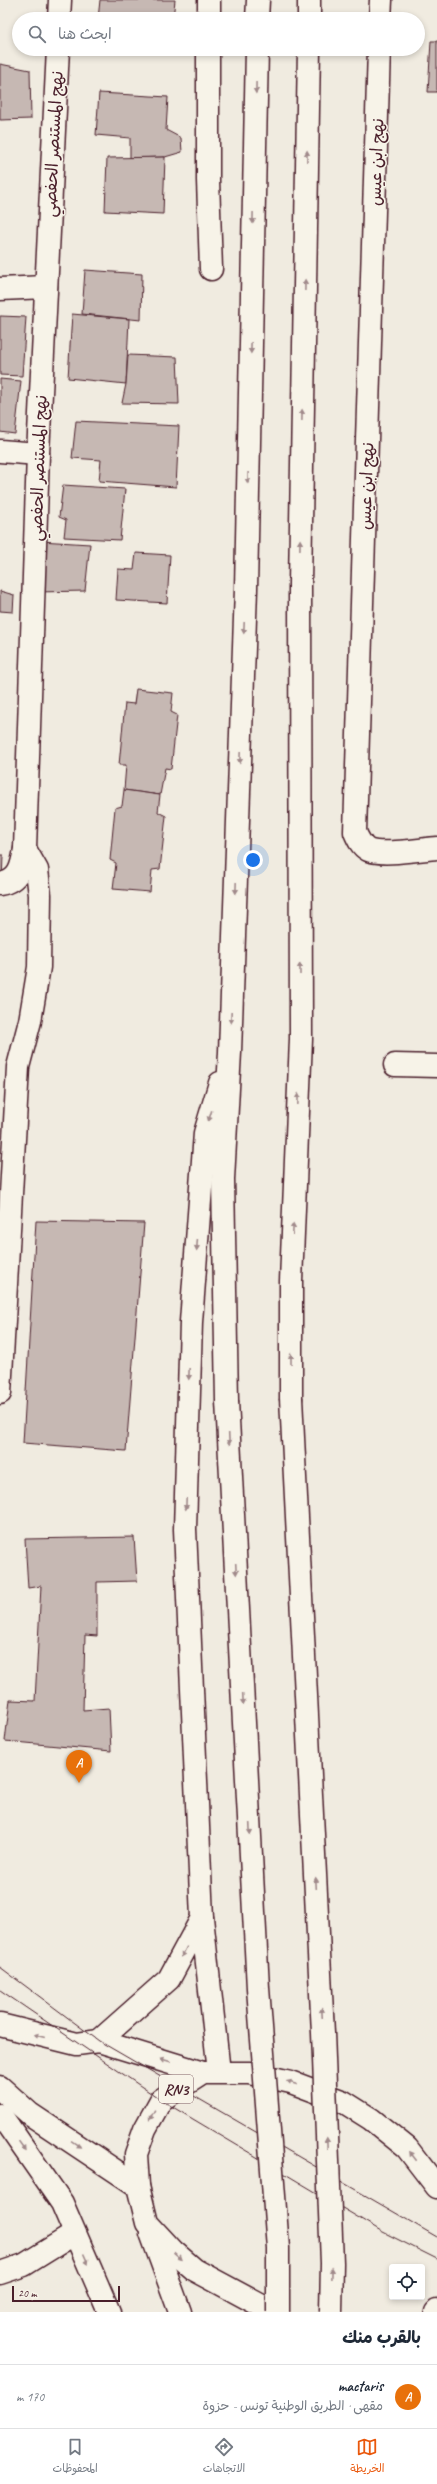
<!DOCTYPE html>
<html lang="ar">
<meta charset="utf-8">
<style>
body{margin:0;font-family:Caveat,"Playpen Sans Arabic",sans-serif;background:#f6f6f7;color:#1f2937;direction:rtl}
.controls{position:absolute;right:12px;bottom:12px;display:grid;overflow:hidden;border-radius:4px;box-shadow:0 2px 6px #0003}
.controls button{width:36px;height:36px;display:grid;place-items:center;padding:0;border:0;border-bottom:1px solid #e0e1e3;background:#fff;color:#1f2937;font:20px sans-serif}
.scale{position:absolute;left:12px;bottom:10px;width:108px;box-sizing:border-box;padding-left:4px;border:2px solid #4a1f2b;border-top:0;font-size:11px;line-height:14px;white-space:nowrap;color:#4a1f2b;-webkit-text-stroke:3px #f7f3e8;paint-order:stroke}
.you{position:absolute;left:253px;top:860px;width:14px;height:14px;margin:-10px;border:3px solid #fff;border-radius:50%;background:#1a73e8;box-shadow:0 0 0 6px #1a73e833}
.badge{display:grid;place-items:center;width:26px;height:26px;border-radius:50%;background:#ea580c;color:#fff;font-size:13px;font-weight:700}
.pin{position:absolute;translate:-50% -33px;filter:drop-shadow(0 1px 2px #0008)}
.pin::after{content:'';position:absolute;top:21px;width:14px;height:12px;background:inherit;clip-path:polygon(0 0,100% 0,50% 100%)}
.list{margin:0;padding:0;list-style:none}
h2{display:flex;justify-content:space-between;align-items:center;height:52px;margin:0;padding:0 16px;font-size:17px}
h2 small{font-size:13px;font-weight:400;color:#747a83}
.list li{display:grid;grid-template-columns:26px 1fr auto;gap:12px;align-items:center;box-sizing:border-box;height:64px;padding:0 16px;border-top:1px solid #e0e1e3}
.list b{display:block;font-size:15px;white-space:nowrap}
.list p{margin:0;font-size:13px;white-space:nowrap;color:#747a83}
.list em{font-size:13px;font-style:normal;color:#747a83}
.icon{flex:none;width:22px;height:22px;fill:none;stroke:currentColor;stroke-width:2;stroke-linecap:round;stroke-linejoin:round}
.map{position:relative;flex:none;width:437px;height:2312px;overflow:hidden;direction:ltr}
.search{position:absolute;background:#fff;box-shadow:0 2px 6px #0003;left:12px;right:12px;top:12px;height:44px;display:flex;align-items:center;gap:10px;box-sizing:border-box;padding:0 14px;border-radius:22px;color:#747a83;font-size:15px}
.sheet{height:116px;background:#fff}
nav{display:flex;justify-content:space-around;align-items:center;box-sizing:border-box;height:56px;border-top:1px solid #e0e1e3;background:#fff;font-size:11px;color:#747a83}
nav a{display:grid;justify-items:center;gap:2px}
nav .on{color:#ea580c}
.map>svg:first-child{display:block}
.building{fill:#c6b8b3;stroke:#4a1f2b}
.lines{fill:none;stroke-linecap:round;stroke-linejoin:round}
.street-casing{stroke:#4a1f2b;stroke-width:25}
.primary-casing{stroke:#4a1f2b;stroke-width:25}
.highway-casing{stroke:#4a1f2b;stroke-width:25}
.street{stroke:#f7f3e8;stroke-width:22}
.primary{stroke:#f7f3e8;stroke-width:22}
.highway{stroke:#f7f3e8;stroke-width:22}
.tram{stroke:#4a1f2b;stroke-width:1}
.highway-bridge-casing{stroke:#4a1f2b;stroke-width:25;stroke-linecap:butt}
.highway-bridge{stroke:#f7f3e8;stroke-width:22}
.oneway{fill:#a0898a}
.labels{text-anchor:middle;stroke-width:3;stroke-linejoin:round;paint-order:stroke}
.shield{fill:#f7f3e8;stroke:#7e5f64;stroke-width:1}
.shield-label{font-size:16px;font-weight:bold;fill:#4a1f2b}
.street-label{font-size:17px;fill:#4a1f2b;stroke:#f7f3e8}
</style>
<div class="map">
<svg width="437" height="2312" viewBox="0 0 437 2312">
<rect width="100%" height="100%" fill="#f0ebe0"/>
<filter id="ink" filterUnits="userSpaceOnUse"><feTurbulence type="fractalNoise" baseFrequency=".025" numOctaves="2"/><feDisplacementMap in="SourceGraphic" scale="8" xChannelSelector="R" yChannelSelector="G"/><feConvolveMatrix kernelMatrix="1 2 1 2 8 2 1 2 1" color-interpolation-filters="sRGB"/></filter>
<g filter="url(#ink)">
<g class="building">
<polygon points="100,0 175,0 173,19 98,19"/>
<polygon points="431,41 437,41 437,92 428,92"/>
<polygon points="133,49 171,49 170,51"/>
<polygon points="0,64 30,70 31,119 0,120"/>
<polygon points="99,93 168,97 166,130 181,138 182,152 165,157 130,158 130,138 96,135"/>
<polygon points="165,157 163,214 105,211 107,158"/>
<polygon points="85,270 142,274 141,320 82,314"/>
<polygon points="72,314 129,319 126,384 68,378"/>
<polygon points="0,316 26,317 22,376 0,375"/>
<polygon points="128,355 177,357 179,404 122,403 126,384"/>
<polygon points="0,379 21,381 15,434 0,432"/>
<polygon points="76,421 179,426 176,487 99,481 101,460 72,458"/>
<polygon points="63,485 125,489 120,540 64,537 66,520 59,517"/>
<polygon points="40,541 90,544 85,591 37,592"/>
<polygon points="136,553 170,555 167,603 116,600 118,569 134,570"/>
<polygon points="0,591 14,595 13,612 0,611"/>
<polygon points="136,689 173,693 171,712 177,715 171,769 165,768 160,795 124,790 126,765 119,765 125,703 134,704"/>
<polygon points="124,790 160,795 158,812 166,816 160,869 152,870 150,892 113,889 116,863 110,860 115,808 122,806"/>
<polygon points="0,855 3,855 2,882 0,882"/>
<polygon points="36,1221 144,1223 126,1451 23,1443"/>
<polygon points="134,1537 137,1581 97,1582 97,1636 85,1635 83,1710 109,1708 111,1751 5,1741 10,1700 35,1701 41,1586 28,1588 25,1539"/>
</g>
<g class="lines">
<g class="street-casing">
<g id="street">
<polyline points="59,19 60,0"/>
<polyline points="209,19 209,0"/>
<polyline points="380,19 381,0"/>
<polyline points="208,49 208,180 211,269"/>
<path d="M379 49 355 832C358 839 361 846 368 850 382 856 421 849 437 848"/>
<polyline points="0,289 46,287"/>
<polyline points="0,451 38,454"/>
<path d="M0 884C19 881 22 867 25 849L38 454 58 49"/>
<polyline points="395,1065 437,1066"/>
<polyline points="0,1393 18,1067 30,1021 39,967 40,895 37,870 25,849"/>
<polyline points="0,2273 24,2265 74,2234"/>
</g>
</g>
<g class="primary-casing">
<g id="primary">
<polyline points="0,2025 77,2044 99,2041 203,2073"/>
<polyline points="0,2087 30,2114 138,2186"/>
</g>
</g>
<g class="highway-casing">
<g id="highway">
<polyline points="257,19 258,0"/>
<polyline points="309,19 309,0"/>
<polyline points="291,1398 291,1281 301,1039 300,584 309,49"/>
<polyline points="227,1401 223,1179 230,1052 246,589 257,49"/>
<polyline points="99,2041 169,1979 202,1918"/>
<polyline points="219,2072 202,1918 185,1529 191,1322 205,1133 220,1083"/>
<polyline points="0,2114 62,2203 109,2312"/>
<polyline points="151,2233 180,2312"/>
<polyline points="273,2312 195,2270 173,2251 147,2223 138,2186 136,2154 145,2129 161,2100 203,2073 250,2073 291,2082 344,2102 371,2119 407,2148 437,2187"/>
<polyline points="436,2312 437,2311"/>
</g>
</g>
<use href="#street" class="street"/>
<use href="#primary" class="primary"/>
<use href="#highway" class="highway"/>
<g class="tram">
<polyline points="0,1967 99,2041 437,2237"/>
<polyline points="0,1990 161,2100 381,2231 437,2259"/>
</g>
<g class="highway-bridge-casing">
<g id="highway-bridge">
<polyline points="291,1398 323,2033 332,2263 331,2312"/>
<polyline points="227,1401 258,1988 278,2248 278,2312"/>
</g>
</g>
<use href="#highway-bridge" class="highway-bridge"/>
</g>
<defs><path id="oneway-solid" d="M-6-.8H1V-3.2L6.5 0L1 3.2V.8H-6Z"/></defs>
<g class="oneway">
<use href="#oneway-solid" transform="translate(256 88) rotate(91)"/>
<use href="#oneway-solid" transform="translate(307 156) rotate(-89)"/>
<use href="#oneway-solid" transform="translate(253 218) rotate(91)"/>
<use href="#oneway-solid" transform="translate(305 285) rotate(-89)"/>
<use href="#oneway-solid" transform="translate(251 348) rotate(91)"/>
<use href="#oneway-solid" transform="translate(302 415) rotate(-89)"/>
<use href="#oneway-solid" transform="translate(248 478) rotate(91)"/>
<use href="#oneway-solid" transform="translate(300 545) rotate(-89)"/>
<use href="#oneway-solid" transform="translate(244 628) rotate(92)"/>
<use href="#oneway-solid" transform="translate(240 758) rotate(92)"/>
<use href="#oneway-solid" transform="translate(236 888) rotate(92)"/>
<use href="#oneway-solid" transform="translate(300 969) rotate(-90)"/>
<use href="#oneway-solid" transform="translate(231 1018) rotate(92)"/>
<use href="#oneway-solid" transform="translate(298 1099) rotate(-88)"/>
<use href="#oneway-solid" transform="translate(210 1116) rotate(107)"/>
<use href="#oneway-solid" transform="translate(293 1229) rotate(-88)"/>
<use href="#oneway-solid" transform="translate(197 1245) rotate(94)"/>
<use href="#oneway-solid" transform="translate(291 1359) rotate(-90)"/>
<use href="#oneway-solid" transform="translate(189 1374) rotate(92)"/>
<use href="#oneway-solid" transform="translate(229 1439) rotate(87)"/>
<use href="#oneway-solid" transform="translate(186 1504) rotate(92)"/>
<use href="#oneway-solid" transform="translate(236 1569) rotate(87)"/>
<use href="#oneway-solid" transform="translate(243 1699) rotate(87)"/>
<use href="#oneway-solid" transform="translate(250 1829) rotate(87)"/>
<use href="#oneway-solid" transform="translate(316 1883) rotate(-93)"/>
<use href="#oneway-solid" transform="translate(184 1952) rotate(118)"/>
<use href="#oneway-solid" transform="translate(322 2013) rotate(-93)"/>
<use href="#oneway-solid" transform="translate(39 2036) rotate(-166)"/>
<use href="#oneway-solid" transform="translate(165 2060) rotate(-162)"/>
<use href="#oneway-solid" transform="translate(292 2083) rotate(-163)"/>
<use href="#oneway-solid" transform="translate(152 2115) rotate(118)"/>
<use href="#oneway-solid" transform="translate(327 2143) rotate(-92)"/>
<use href="#oneway-solid" transform="translate(76 2144) rotate(34)"/>
<use href="#oneway-solid" transform="translate(22 2146) rotate(55)"/>
<use href="#oneway-solid" transform="translate(413 2156) rotate(-127)"/>
<use href="#oneway-solid" transform="translate(178 2256) rotate(41)"/>
<use href="#oneway-solid" transform="translate(86 2259) rotate(66)"/>
<use href="#oneway-solid" transform="translate(332 2273) rotate(-89)"/>
</g>
</g>
<g class="labels">
<rect class="shield" x="159" y="2075" width="34" height="28" rx="3"/>
<g class="shield-label">
<text x="176" y="2095">RN3</text>
</g>
<g class="street-label">
<text transform="translate(53 144) rotate(-87)" y="6">نهج المستنصر الحفصي</text>
<text transform="translate(376 162) rotate(-88)" y="6">نهج ابن عيس</text>
<text transform="translate(38 468) rotate(-88)" y="6">نهج المستنصر الحفصي</text>
<text transform="translate(366 486) rotate(-88)" y="6">نهج ابن عيس</text>
</g>
</g>
</svg>
<div class="controls">
<button><svg class="icon" aria-label="locate" viewBox="0 0 24 24"><circle cx="12" cy="12" r="6"/><path d="M12 2v4M12 18v4M2 12h4M18 12h4"/></svg></button>
</div>
<div class="scale">20 m</div>
<div class="you"></div>
<div class="pin badge" style="left:79px;top:1783px;background:#e8710a">A</div>
<div class="search"><svg class="icon" aria-label="search" viewBox="0 0 24 24"><circle cx="10" cy="10" r="6"/><path d="M15 15l6 6"/></svg>ابحث هنا</div>
</div>
<section class="sheet">
<h2>بالقرب منك<small></small></h2>
<ul class="list">
<li><span class="badge" style="background:#e8710a">A</span><div><b>mactaris</b><p>مقهى · الطريق الوطنية تونس - حزوة</p></div><em>170 m</em></li>
</ul>
</section>
<nav>
<a class="on"><svg class="icon" aria-label="map" viewBox="0 0 24 24"><path d="M3 6l6-2 6 2 6-2v14l-6 2-6-2-6 2zM9 4v14M15 6v14"/></svg>الخريطة</a>
<a><svg class="icon" aria-label="directions" viewBox="0 0 24 24"><path d="M12 3l9 9-9 9-9-9zM9 14v-3h6M13 9l2 2-2 2"/></svg>الاتجاهات</a>
<a><svg class="icon" aria-label="saved" viewBox="0 0 24 24"><path d="M7 4h10v16l-5-4-5 4z"/></svg>المحفوظات</a>
</nav>
